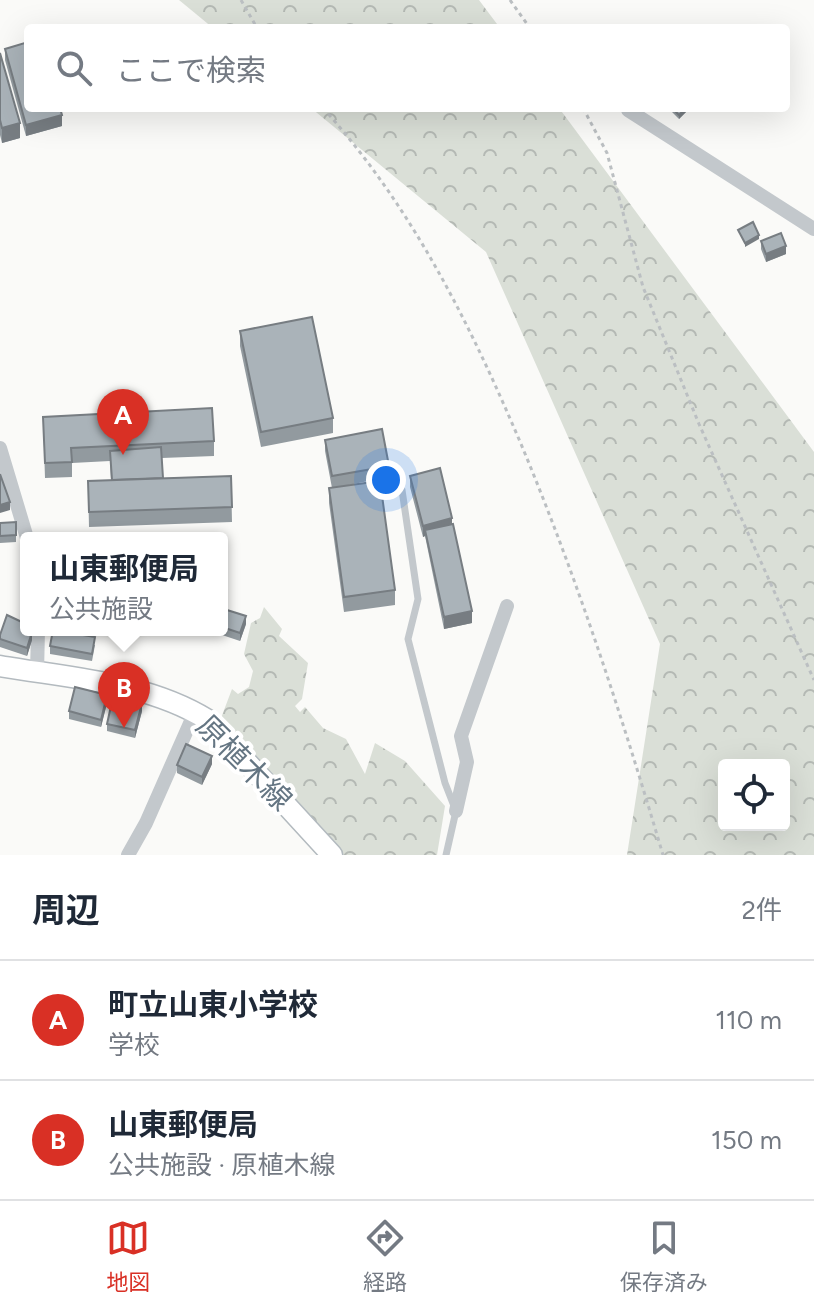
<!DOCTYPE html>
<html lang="ja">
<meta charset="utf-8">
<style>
body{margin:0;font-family:Figtree,"Noto Sans JP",sans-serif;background:#f2f2f3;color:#1f2937}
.controls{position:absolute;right:24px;bottom:24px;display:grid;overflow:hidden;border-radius:8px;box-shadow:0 8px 32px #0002}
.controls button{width:72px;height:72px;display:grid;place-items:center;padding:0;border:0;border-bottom:2px solid #e0e1e3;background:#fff;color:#1f2937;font:40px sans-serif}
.you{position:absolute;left:386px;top:480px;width:28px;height:28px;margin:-20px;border:6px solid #fff;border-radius:50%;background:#1a73e8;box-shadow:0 0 0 12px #1a73e833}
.badge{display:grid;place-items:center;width:52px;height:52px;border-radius:50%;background:#d93025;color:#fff;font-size:26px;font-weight:700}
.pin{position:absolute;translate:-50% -66px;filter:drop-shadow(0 2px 4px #0008)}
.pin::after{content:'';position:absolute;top:42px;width:28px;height:24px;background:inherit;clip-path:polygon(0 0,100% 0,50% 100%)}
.popup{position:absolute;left:20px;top:532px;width:208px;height:104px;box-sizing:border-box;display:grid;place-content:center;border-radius:8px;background:#fff;filter:drop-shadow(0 2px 6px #0005);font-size:26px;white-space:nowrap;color:#747a83}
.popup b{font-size:30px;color:#1f2937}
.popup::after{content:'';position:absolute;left:50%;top:100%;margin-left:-16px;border:16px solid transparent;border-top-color:#fff}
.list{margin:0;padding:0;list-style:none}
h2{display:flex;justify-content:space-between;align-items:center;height:104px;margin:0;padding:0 32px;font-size:34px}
h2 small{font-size:26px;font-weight:400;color:#747a83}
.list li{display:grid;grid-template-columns:52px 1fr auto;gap:24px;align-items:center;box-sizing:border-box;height:120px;padding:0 32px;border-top:2px solid #e0e1e3}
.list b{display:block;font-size:30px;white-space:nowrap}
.list p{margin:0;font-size:26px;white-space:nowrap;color:#747a83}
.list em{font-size:26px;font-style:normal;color:#747a83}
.icon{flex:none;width:44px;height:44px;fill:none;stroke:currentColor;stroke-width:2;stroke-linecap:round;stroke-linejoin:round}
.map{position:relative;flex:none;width:814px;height:855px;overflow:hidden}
.search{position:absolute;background:#fff;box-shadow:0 8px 32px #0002;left:24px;right:24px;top:24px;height:88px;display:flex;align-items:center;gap:20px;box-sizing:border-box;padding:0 28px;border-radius:8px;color:#747a83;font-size:30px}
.sheet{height:344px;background:#fff}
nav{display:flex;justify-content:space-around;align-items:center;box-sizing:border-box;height:112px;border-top:2px solid #e0e1e3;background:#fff;font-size:22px;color:#747a83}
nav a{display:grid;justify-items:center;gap:4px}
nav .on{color:#d93025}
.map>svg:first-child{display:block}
.forest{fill:url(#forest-crowns);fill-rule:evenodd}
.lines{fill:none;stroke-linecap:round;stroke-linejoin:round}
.secondary-casing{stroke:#b3babf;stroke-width:23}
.path{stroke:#bbbfc2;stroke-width:3;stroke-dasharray:4 4;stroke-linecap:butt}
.service{stroke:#c3c8cc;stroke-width:7}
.minor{stroke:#c3c8cc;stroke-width:14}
.secondary{stroke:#fff;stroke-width:20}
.wall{fill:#929a9f}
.shaded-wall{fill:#777d82}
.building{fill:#aab3b9;stroke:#777d82;stroke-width:2}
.labels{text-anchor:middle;stroke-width:8;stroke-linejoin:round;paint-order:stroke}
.street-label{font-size:30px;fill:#657683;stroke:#fff}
</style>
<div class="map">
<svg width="814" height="855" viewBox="0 0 814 855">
<defs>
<pattern id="forest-crowns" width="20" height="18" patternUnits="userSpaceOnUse" patternTransform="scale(2)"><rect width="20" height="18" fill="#dadfd7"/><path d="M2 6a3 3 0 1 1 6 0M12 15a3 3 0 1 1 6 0" fill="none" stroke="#b4b9b4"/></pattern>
</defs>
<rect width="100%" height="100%" fill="#fafaf8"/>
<g class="forest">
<polygon points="179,0 479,0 500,28 213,28"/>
<path d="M311 108H559L814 452V855H627L660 644 486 252ZM784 765V825H724V765Z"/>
<polygon points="264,607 282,629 279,636 308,663 302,699 295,706 300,712 305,707 323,728 346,739 365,774 375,743 405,761 445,806 437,855 334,855 218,726 232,689 238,694 249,687 253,671 244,654 251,623 260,618"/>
</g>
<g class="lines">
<g class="secondary-casing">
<path id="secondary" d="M0 666C69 678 147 682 208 720L332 855"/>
</g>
<g class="path">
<polyline points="241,0 257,28"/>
<polyline points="510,0 530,28"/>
<path d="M323 108C412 207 469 322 521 444 577 578 622 716 663 855"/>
<polyline points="583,108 607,153 643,287 699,424 814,680"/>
</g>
<polyline class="service" points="402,490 418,599 408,639 445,783 456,811 446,855"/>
<g class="minor">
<polyline points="628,110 814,229"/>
<polyline points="0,448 27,538"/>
<polyline points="37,673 38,630"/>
<polyline points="456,811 467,762 461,736 507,606"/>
<polyline points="128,855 146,823 195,712"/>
</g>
<use href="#secondary" class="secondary"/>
</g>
<g class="wall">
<polygon points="5,49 62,126 26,136 5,60"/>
<polygon points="0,53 20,138 2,143 0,135"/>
<polygon points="668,108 686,108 686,112 679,119"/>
<polygon points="761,241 786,254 766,262 761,249"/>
<polygon points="240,331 333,418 333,433 261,447 240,346"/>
<polygon points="43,417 214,441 214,456 162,458 163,478 231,476 232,522 89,527 88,481 111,480 110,461 72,463 72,477 45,478"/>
<polygon points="325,440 389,466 389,477 333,488 395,590 395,605 344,612 329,503 329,488 332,488 325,451"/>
<polygon points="410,476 452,524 472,623 444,629 425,536 423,537 410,487"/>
<polygon points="16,522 16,542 0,543 0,523"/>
<polygon points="246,624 240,641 222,635 222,627"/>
<polygon points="30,630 32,640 27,656 0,647 0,635"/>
<polygon points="95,645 92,661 50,654 50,646"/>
<polygon points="107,703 101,727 69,719 69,711"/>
<polygon points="142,711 135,738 107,731 107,724"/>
<polygon points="212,764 202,785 177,773 177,765"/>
</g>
<g class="shaded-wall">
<polygon points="686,108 686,112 679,119 679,115"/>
<polygon points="62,115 62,126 26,136 26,125"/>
<polygon points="20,123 20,138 2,143 2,128"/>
<polygon points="759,235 759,239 745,247 745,243"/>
<polygon points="786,246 786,254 766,262 766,254"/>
<polygon points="10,502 10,510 0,513 0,505"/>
<polygon points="452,518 452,529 425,530 425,536 423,537 423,526"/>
<polygon points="472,611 472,623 444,629 444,617"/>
<polygon points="246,616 246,624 240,641 240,633"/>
<polygon points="32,632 32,640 27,656 27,648"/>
<polygon points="107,695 107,703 101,727 101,720"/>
<polygon points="142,703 142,711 135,738 135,730"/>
<polygon points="212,756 212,764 202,785 202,777"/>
</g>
<g class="building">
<polygon points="28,42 28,108 60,108 62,115 26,125 5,49"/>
<polygon points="0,53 20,123 2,128 0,120"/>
<polygon points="672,108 686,108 679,115"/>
<polygon points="753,222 759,235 745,243 738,230"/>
<polygon points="781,233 786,246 766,254 761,241"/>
<polygon points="312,317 333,418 261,432 240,331"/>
<polygon points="212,408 214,441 71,448 72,462 45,463 43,417"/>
<polygon points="382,429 389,466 332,476 325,440"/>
<polygon points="161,447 163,478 112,480 110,451"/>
<polygon points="440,468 452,518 423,526 410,476"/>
<polygon points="0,474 10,502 0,505"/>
<polygon points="231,476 232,507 89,512 88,481"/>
<polygon points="380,481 395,590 344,597 329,488"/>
<polygon points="16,522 16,535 0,536 0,523"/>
<polygon points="453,524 472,611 444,617 425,530"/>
<polygon points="227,610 246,616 240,633 222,627"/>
<polygon points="7,615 26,624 26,630 32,632 27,648 0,639 0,635"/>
<polygon points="53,630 95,637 92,654 50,646"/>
<polygon points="75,687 107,695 101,720 69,711"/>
<polygon points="113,697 142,703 135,730 107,724"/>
<polygon points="186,744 212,756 202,777 177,765"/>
</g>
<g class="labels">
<g class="street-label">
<text transform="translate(244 763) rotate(45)" y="10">原植木線</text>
</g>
</g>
</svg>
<div class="controls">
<button><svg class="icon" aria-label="locate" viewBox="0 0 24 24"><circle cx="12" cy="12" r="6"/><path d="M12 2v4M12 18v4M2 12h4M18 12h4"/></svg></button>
</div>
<div class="you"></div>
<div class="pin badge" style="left:123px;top:455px">A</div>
<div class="pin badge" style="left:124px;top:728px">B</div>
<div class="popup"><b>山東郵便局</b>公共施設</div>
<div class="search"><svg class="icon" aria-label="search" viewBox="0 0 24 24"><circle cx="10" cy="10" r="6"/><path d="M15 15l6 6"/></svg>ここで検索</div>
</div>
<section class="sheet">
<h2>周辺<small>2件</small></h2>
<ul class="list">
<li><span class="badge">A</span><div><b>町立山東小学校</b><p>学校</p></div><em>110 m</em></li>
<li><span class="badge">B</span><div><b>山東郵便局</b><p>公共施設 · 原植木線</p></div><em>150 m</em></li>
</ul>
</section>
<nav>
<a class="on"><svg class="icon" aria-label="map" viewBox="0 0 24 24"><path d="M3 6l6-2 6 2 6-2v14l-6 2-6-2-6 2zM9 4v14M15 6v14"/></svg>地図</a>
<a><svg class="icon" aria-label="directions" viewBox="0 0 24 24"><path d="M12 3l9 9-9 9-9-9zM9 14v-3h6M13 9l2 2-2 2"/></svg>経路</a>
<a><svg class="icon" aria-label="saved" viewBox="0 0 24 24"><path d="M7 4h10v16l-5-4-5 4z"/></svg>保存済み</a>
</nav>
